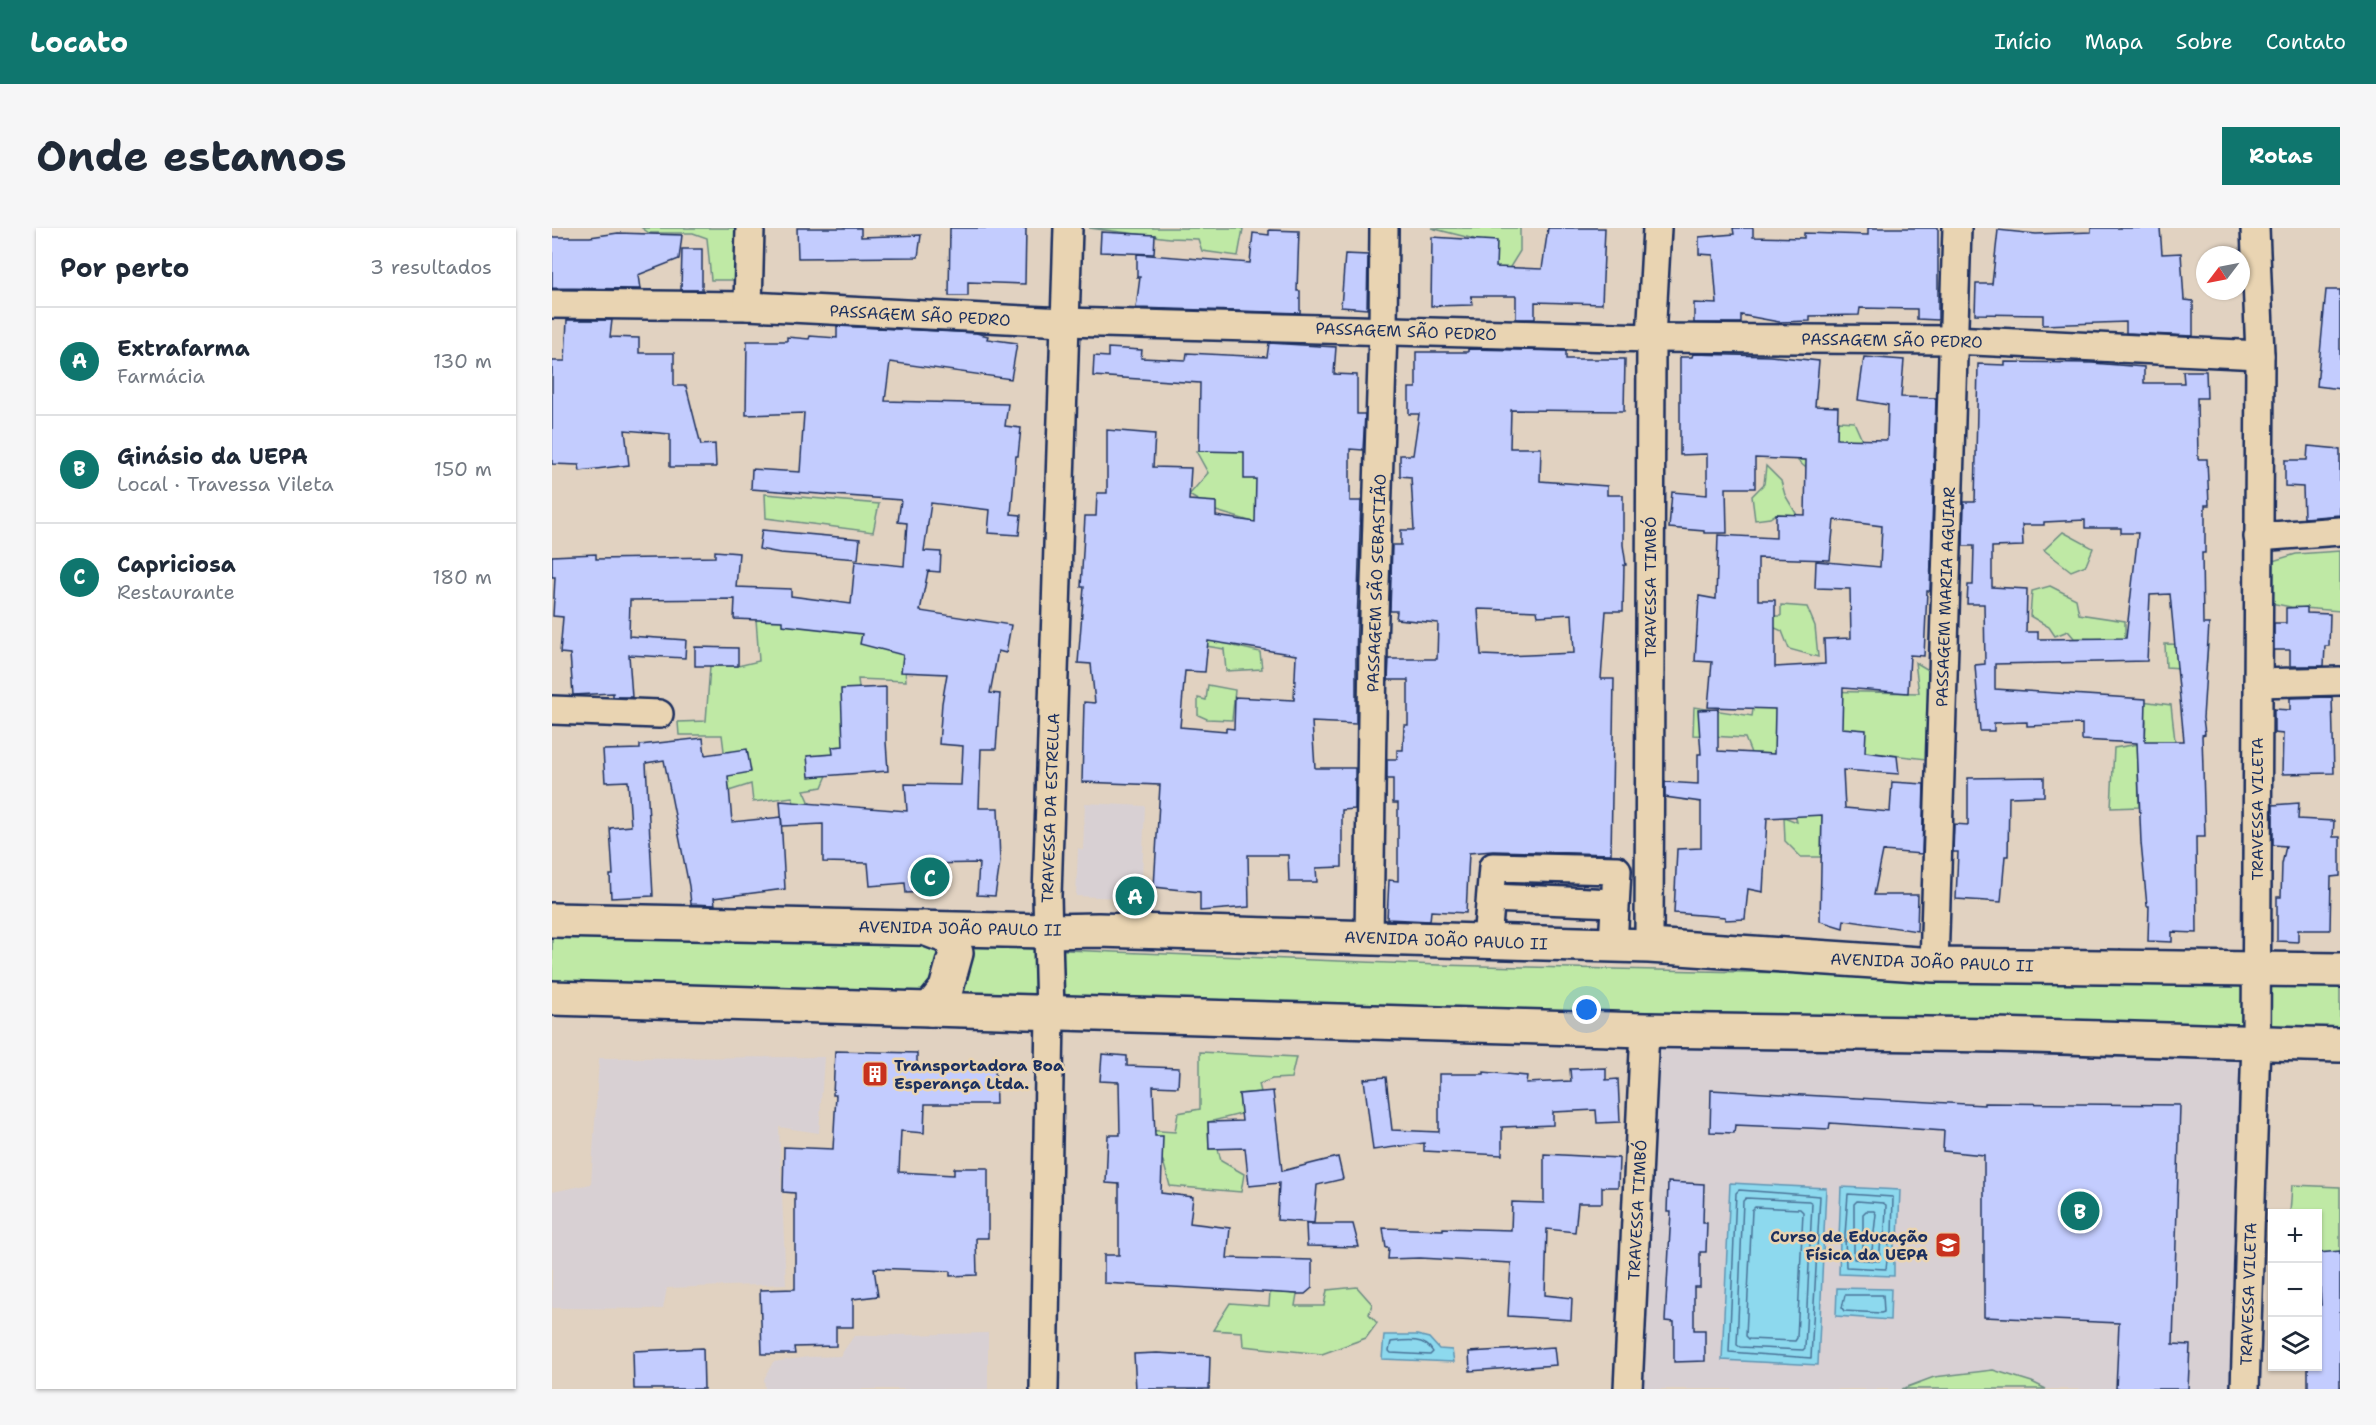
<!DOCTYPE html>
<html lang="pt">
<meta charset="utf-8">
<style>
body{margin:0;font-family:"Shantell Sans",sans-serif;background:#f6f6f7;color:#1f2937}
.controls{position:absolute;right:18px;bottom:18px;display:grid;overflow:hidden;border-radius:0px;box-shadow:0 2px 4px #0004}
.controls button{width:54px;height:54px;display:grid;place-items:center;padding:0;border:0;border-bottom:2px solid #e0e1e3;background:#fff;color:#1f2937;font:30px sans-serif}
.compass{position:absolute;left:1644px;top:18px;width:54px;height:54px;border-radius:50%;background:#fff;box-shadow:0 2px 4px #0004;rotate:238deg}
.you{position:absolute;left:1035px;top:782px;width:21px;height:21px;margin:-15px;border:4px solid #fff;border-radius:50%;background:#1a73e8;box-shadow:0 0 0 9px #1a73e833}
.badge{display:grid;place-items:center;width:39px;height:39px;border-radius:50%;background:#0f766e;color:#fff;font-size:20px;font-weight:700}
.pin{position:absolute;translate:-50% -50%;border:3px solid #fff;box-shadow:0 2px 6px #0006}
.list{margin:0;padding:0;list-style:none}
h2{display:flex;justify-content:space-between;align-items:center;height:78px;margin:0;padding:0 24px;font-size:26px}
h2 small{font-size:20px;font-weight:400;color:#747a83}
.list li{display:grid;grid-template-columns:39px 1fr auto;gap:18px;align-items:center;box-sizing:border-box;height:108px;padding:0 24px;border-top:2px solid #e0e1e3}
.list b{display:block;font-size:22px;white-space:nowrap}
.list p{margin:0;font-size:20px;white-space:nowrap;color:#747a83}
.list em{font-size:20px;font-style:normal;color:#747a83}
.icon{flex:none;width:33px;height:33px;fill:none;stroke:currentColor;stroke-width:2;stroke-linecap:round;stroke-linejoin:round}
.map{position:relative;flex:none;width:1788px;height:1161px;overflow:hidden;border-radius:0px}
header{display:flex;align-items:center;gap:36px;box-sizing:border-box;height:84px;padding:0 30px;background:#0f766e;color:#fff}
header strong{font-size:28px}
nav{display:flex;gap:33px;margin-inline-start:auto;font-size:21px}
.intro{display:flex;align-items:center;justify-content:space-between;box-sizing:border-box;height:144px;padding:0 36px}
h1{margin:0;font-size:42px}
.button{padding:15px 27px;border-radius:0px;background:#0f766e;color:#fff;font-size:21px;font-weight:700}
main{display:flex;gap:36px;padding:0 36px}
aside{flex:1;background:#fff;border-radius:0px;box-shadow:0 2px 4px #0004}
.map>svg:first-child{display:block}
.built{fill:#d8d0d3}
.green{fill:#bfe9a5;stroke:#6d8c82;stroke-width:1.5}
.water{fill:#8dd9ee;stroke:#5f95b4;stroke-width:1.5}
.lines{fill:none;stroke-linecap:round;stroke-linejoin:round}
.shore{stroke:#497398;stroke-width:1.5}
.building{fill:#c3ccfe;stroke:#1b2f5e;stroke-width:1.5;fill-rule:evenodd}
.minor-casing{stroke:#1b2f5e;stroke-width:32}
.major-casing{stroke:#1b2f5e;stroke-width:38}
.minor{stroke:#e9d4b2;stroke-width:27}
.major{stroke:#e9d4b2;stroke-width:33}
.labels{text-anchor:middle;stroke-width:5;stroke-linejoin:round;paint-order:stroke}
.street-label{font-size:16px;fill:#1b2f5e;stroke:#e9d4b2}
.poi-label{font-size:16px;font-weight:bold;fill:#1b2f5e;stroke:#e9d4b2;text-anchor:start}
</style>
<header>
<strong>Locato</strong>
<nav><a>Início</a><a>Mapa</a><a>Sobre</a><a>Contato</a></nav>
</header>
<div class="intro"><h1>Onde estamos</h1><a class="button">Rotas</a></div>
<main>
<aside>
<h2>Por perto<small>3 resultados</small></h2>
<ul class="list">
<li><span class="badge">A</span><div><b>Extrafarma</b><p>Farmácia</p></div><em>130 m</em></li>
<li><span class="badge">B</span><div><b>Ginásio da UEPA</b><p>Local · Travessa Vileta</p></div><em>150 m</em></li>
<li><span class="badge">C</span><div><b>Capriciosa</b><p>Restaurante</p></div><em>180 m</em></li>
</ul>
</aside>
<div class="map">
<svg width="1788" height="1161" viewBox="0 0 1788 1161">
<rect width="100%" height="100%" fill="#e1d2c1"/>
<filter id="ink" filterUnits="userSpaceOnUse"><feTurbulence type="fractalNoise" baseFrequency=".0167" numOctaves="2"/><feDisplacementMap in="SourceGraphic" scale="12" xChannelSelector="R" yChannelSelector="G"/><feConvolveMatrix kernelMatrix="1 2 1 2 8 2 1 2 1" color-interpolation-filters="sRGB"/></filter>
<g filter="url(#ink)">
<g class="built">
<polygon points="533,575 593,578 589,671 524,668 526,620 531,622"/>
<polygon points="1443,807 1704,813 1693,1161 1088,1161 1102,819"/>
<polygon points="272,829 267,905 227,899 234,1056 115,1060 111,1081 0,1080 0,964 39,956 47,830"/>
<polygon points="436,1105 436,1161 213,1161 212,1151 221,1134 256,1129 288,1128 302,1108"/>
</g>
<g class="green">
<polygon points="90,0 185,0 184,52 159,52 155,10 141,5 97,5"/>
<polygon points="537,0 689,0 691,1 686,28 650,23 646,11 617,10"/>
<polygon points="879,0 968,0 968,23 955,44 940,43 922,11"/>
<polygon points="1286,193 1302,194 1310,212 1260,245 1246,233 1246,217 1284,214"/>
<polygon points="699,216 721,300 664,283 637,267 656,245 644,223 667,223"/>
<polygon points="1214,238 1229,253 1233,267 1245,287 1224,286 1218,290 1203,292 1200,268 1212,256"/>
<polygon points="213,266 327,276 321,304 214,290"/>
<polygon points="1511,304 1541,320 1534,337 1519,343 1492,322"/>
<polygon points="1788,323 1788,383 1739,379 1713,374 1714,335 1744,326"/>
<polygon points="1498,358 1524,371 1527,386 1573,393 1573,412 1522,410 1516,403 1503,408 1497,399 1478,388 1480,363"/>
<polygon points="1229,377 1255,379 1263,398 1266,429 1237,421 1230,403 1197,388 1229,388"/>
<polygon points="204,391 305,394 351,415 354,453 306,451 311,493 276,545 270,559 252,562 267,595 248,595 240,569 201,574 199,556 177,563 170,507 127,507 126,494 154,493 158,438 186,438 207,433"/>
<polygon points="671,397 682,418 708,424 710,441 674,443 672,421 598,409"/>
<polygon points="1613,416 1656,417 1653,449 1630,440 1614,439"/>
<polygon points="1363,434 1385,447 1383,532 1323,525 1257,522 1247,527 1199,525 1193,510 1141,507 1142,479 1200,488 1204,462 1367,465"/>
<polygon points="656,457 683,462 680,492 655,491 646,487 646,470 654,472"/>
<polygon points="1590,473 1619,477 1623,513 1586,535 1587,579 1559,580 1562,520 1593,515 1594,493"/>
<polygon points="1240,573 1270,582 1269,629 1249,629 1233,613 1232,589 1245,594"/>
<polygon points="0,706 262,712 887,737 1788,758 1788,808 0,761"/>
<polygon points="648,824 744,829 739,850 720,851 707,856 709,864 687,866 689,886 656,894 657,921 666,921 669,933 692,946 689,964 618,958 611,933 593,926 593,902 623,904 626,885 648,881"/>
<polygon points="1740,957 1788,959 1788,1065 1783,1077 1766,1077 1766,986 1738,986"/>
<polygon points="805,1059 820,1076 817,1086 825,1095 814,1110 770,1126 691,1118 690,1104 661,1102 678,1075 717,1078 718,1064 745,1066 743,1078 772,1078 775,1062"/>
<polygon points="1441,1142 1480,1154 1494,1161 1350,1161 1382,1149"/>
</g>
<g class="water">
<polygon points="1178,955 1274,960 1266,1137 1170,1132"/>
<polygon points="1289,959 1348,962 1346,1013 1287,1011"/>
<polygon points="1288,1013 1342,1014 1342,1048 1287,1046"/>
<polygon points="1285,1060 1339,1061 1338,1092 1284,1088"/>
<polygon points="832,1107 865,1107 877,1110 887,1121 900,1122 902,1134 830,1131"/>
</g>
<g class="lines">
<g class="shore">
<polygon points="1187,962 1268,968 1259,1130 1177,1124 1184,965"/>
<polygon points="1296,966 1341,969 1340,1007 1337,1013 1334,1041 1294,1039 1293,1007"/>
<polygon points="1194,970 1257,973 1260,975 1253,1120 1251,1122 1188,1119 1185,1117 1191,973"/>
<polygon points="1305,973 1331,975 1334,977 1333,1004 1329,1011 1327,1033 1302,1031 1302,976"/>
<polygon points="1203,979 1248,981 1251,984 1245,1110 1243,1113 1197,1111 1194,1108 1200,982"/>
<polygon points="1314,983 1322,983 1324,986 1320,1022 1317,1024 1311,1022 1311,986"/>
<polygon points="1293,1067 1331,1067 1332,1084 1329,1085 1292,1083 1290,1080"/>
<path d="M839 1114C854 1112 873 1109 881 1124L878 1127 839 1125 837 1123Z"/>
</g>
</g>
<g class="building">
<polygon points="245,0 309,0 309,9 369,7 366,29 246,30"/>
<polygon points="398,0 474,0 473,56 416,54 416,68 397,68"/>
<polygon points="996,0 1053,0 1050,76 983,74 983,91 964,91 964,68 919,68 920,77 879,78 880,9 945,13 944,39 990,41"/>
<polygon points="1181,0 1201,0 1201,9 1252,10 1252,5 1316,7 1316,0 1386,0 1386,92 1365,91 1365,81 1308,80 1307,87 1258,88 1258,93 1227,94 1189,87 1189,95 1142,95 1142,75 1165,76 1161,27 1147,26 1147,9 1182,6"/>
<polygon points="1539,0 1608,0 1610,26 1629,25 1632,72 1641,73 1641,108 1574,105 1574,94 1491,97 1491,87 1423,86 1424,56 1440,56 1446,2 1484,6 1539,4"/>
<polygon points="717,2 747,3 745,63 748,63 748,85 584,80 588,49 585,49 585,26 698,35 701,5 717,7"/>
<polygon points="549,4 603,7 602,26 548,24"/>
<polygon points="66,5 130,7 127,31 86,47 88,61 0,60 0,9 38,9"/>
<polygon points="130,21 150,21 150,62 129,62"/>
<polygon points="793,26 816,27 815,81 789,79"/>
<polygon points="1774,62 1788,62 1788,161 1765,158"/>
<polygon points="15,92 60,92 58,109 87,110 87,125 122,125 122,158 134,158 149,217 163,216 164,239 118,239 118,206 73,202 77,237 28,243 27,237 0,236 0,133 13,133"/>
<polygon points="285,98 424,105 436,108 435,111 465,115 459,151 338,134 333,173 456,176 453,198 469,200 466,228 464,228 459,286 469,287 467,307 436,305 438,282 379,275 372,323 389,324 388,344 376,343 368,383 459,397 454,425 446,423 438,465 448,466 444,521 429,521 427,580 446,580 448,634 443,668 425,667 427,635 374,636 374,664 354,665 353,655 318,658 316,635 271,634 271,596 230,598 228,573 355,583 353,556 409,557 411,518 387,516 390,475 395,446 349,444 351,427 308,416 310,406 230,397 230,393 182,391 183,371 78,372 77,408 134,412 133,430 77,427 80,469 61,469 61,465 21,467 18,426 8,425 11,389 1,388 3,349 0,349 0,328 44,326 44,331 163,329 163,323 187,325 184,359 239,361 239,368 299,376 303,333 352,338 355,295 346,294 349,272 199,261 200,241 248,244 252,185 194,187 195,113 235,113 235,109 257,111 258,108 285,110"/>
<path d="M717 115 784 119 782 146 805 147V186H813L811 222 798 221V273H809L804 429V496L760 494 763 540H803V581L790 582V639L764 640 765 654H737L736 627H696L697 679 648 683V664L602 659 608 557 530 554 532 474 543 475 539 436 526 435 532 359H529L533 288H544L545 265H555V202L603 206 601 239 639 240 637 272 664 274V288L703 294 704 251H692V224L647 223 648 155 541 148 542 128 556 129V120L590 122 589 130 634 132 635 125 715 129ZM656 413 744 427 742 472 683 469 682 501 674 500V503L628 499 633 443 653 444Z"/>
<path d="M916 121 1014 123V131H1073L1072 183 959 182 958 220H989L988 253 1055 258V267H1071V317L1074 337H1072L1071 383H1054L1049 451H1062L1059 626 941 623 917 625 914 685 879 683 878 693 835 691 837 652 846 653V575H841V551H835V531H845V522H851L852 497H856V452H836L837 431H885L886 395 844 391 845 383H838L840 317H849V302H862L859 249 848 248V227H861L867 186H857V160H864V124H916ZM926 381 985 383 986 388 1020 386 1022 425 954 428 929 427Z"/>
<path d="M1141 126 1218 128 1267 133 1263 178 1286 179 1285 211 1335 212 1336 177 1306 172 1312 129 1352 132 1349 169 1384 170 1378 363H1375L1372 428 1358 427 1356 465 1291 460 1290 500 1314 502 1313 524 1345 528 1347 546 1291 542 1293 580 1338 584 1340 554 1372 556 1370 626 1331 623 1322 667H1366L1365 703 1292 692 1291 700 1268 693 1270 587 1215 590 1211 664 1196 661 1193 691 1173 692V689L1122 685 1125 621 1149 620V574L1113 569V554L1146 556V526H1149L1146 482 1166 481V523L1222 526 1223 481 1156 479 1160 434 1143 433 1147 368 1164 371 1166 307 1224 310V286L1253 287 1254 232 1203 230V260H1174L1175 305H1152V303L1117 300 1120 264 1155 267V226L1128 227V129H1140ZM1282 292 1330 298 1328 339 1264 333 1263 360 1298 361 1299 410 1272 411 1273 436 1223 439V372H1206V330L1278 332Z"/>
<path d="M1453 134 1540 135 1592 139V155H1632L1631 143H1654L1655 170H1645L1646 231H1655L1657 277H1653V325H1650L1651 396H1657L1651 490 1653 506 1650 507 1653 609H1644L1645 705 1620 704V714L1596 713 1597 678H1595L1589 615 1585 515 1530 512V496L1475 498V494L1442 495V503H1428L1423 437 1433 436 1432 376H1415L1416 357H1421L1422 318H1411L1412 274H1423L1426 136 1453 137ZM1533 292V300H1569V305H1586L1574 410 1486 411V404H1474L1475 361 1440 359V319L1471 318 1470 297H1492V294ZM1618 366 1632 513H1593L1594 471 1443 461V436L1595 433 1598 367Z"/>
<polygon points="1756,218 1788,221 1788,287 1752,290 1751,259 1733,258 1733,232 1755,232"/>
<polygon points="210,302 308,311 306,331 228,325 207,321"/>
<polygon points="1755,379 1755,385 1778,386 1777,418 1773,418 1772,438 1738,438 1738,422 1722,422 1722,395 1734,395 1734,380"/>
<polygon points="143,419 186,420 186,438 143,438"/>
<polygon points="334,459 334,514 336,543 257,549 255,528 281,526 280,519 291,518 289,461"/>
<polygon points="1780,469 1782,545 1730,546 1731,506 1722,505 1722,481 1738,482 1738,470"/>
<polygon points="151,510 153,527 195,521 199,544 176,548 180,594 229,589 233,661 162,670 163,677 139,676 137,658 112,532 94,535 101,668 59,670 58,647 61,647 58,600 79,598 76,553 53,554 51,522 88,521 88,517"/>
<polygon points="1492,549 1492,568 1457,569 1456,628 1453,628 1449,674 1404,671 1406,624 1401,624 1402,596 1416,597 1416,550"/>
<polygon points="1747,575 1746,591 1782,593 1781,609 1788,609 1788,648 1779,649 1778,702 1746,702 1746,714 1725,713 1725,669 1729,669 1730,636 1734,618 1721,617 1721,577"/>
<polygon points="283,823 365,825 365,838 443,840 444,876 373,876 372,905 349,903 347,944 402,947 402,940 436,940 436,1010 424,1010 425,1047 398,1048 398,1043 322,1040 326,1068 301,1071 301,1099 284,1099 284,1118 242,1119 243,1126 210,1126 208,1062 243,1061 243,965 231,964 232,919 281,921 284,867 281,867"/>
<polygon points="550,826 575,828 575,838 627,840 626,859 601,858 603,908 611,908 609,965 641,969 638,995 678,1000 675,1030 760,1032 760,1060 753,1066 745,1066 552,1055 552,1027 567,1027 567,956 554,955 556,907 568,907 567,854 548,853"/>
<polygon points="1054,840 1054,852 1066,851 1068,894 1045,895 1044,882 1001,884 1001,897 950,899 950,927 872,923 872,915 821,922 812,851 834,849 840,902 887,904 887,846 932,846 932,844 975,848 974,855 1019,853 1018,841"/>
<polygon points="1159,862 1432,877 1432,875 1628,877 1621,1116 1638,1117 1636,1161 1564,1161 1567,1095 1432,1089 1432,927 1391,923 1392,903 1278,895 1277,901 1183,897 1182,905 1158,904"/>
<polygon points="721,863 730,943 786,929 791,951 765,957 762,995 725,992 727,955 697,958 693,920 657,921 656,894 690,893 687,866"/>
<polygon points="992,926 1067,930 1066,959 1050,959 1050,975 1026,975 1023,1004 995,1001 993,1067 1020,1070 1019,1092 956,1088 959,1035 868,1030 836,1031 837,1020 834,1020 831,1000 891,1002 891,1000 959,1002 960,974 992,975"/>
<polygon points="1116,954 1152,956 1151,995 1155,995 1154,1024 1148,1024 1148,1059 1142,1059 1142,1102 1153,1102 1153,1133 1122,1134 1122,1094 1113,1093 1119,984 1115,984"/>
<polygon points="754,996 801,996 807,1019 755,1018"/>
<polygon points="1788,1023 1788,1161 1756,1161 1756,1138 1766,1138 1766,1077 1769,1077 1766,1025"/>
<polygon points="1002,1119 1004,1137 918,1143 917,1124"/>
<polygon points="151,1120 152,1161 82,1161 81,1123"/>
<polygon points="605,1125 658,1128 657,1161 584,1161 582,1126"/>
</g>
<g class="lines">
<g class="minor-casing">
<g id="minor">
<polyline points="0,76 196,78 513,94 1099,110 1401,112 1708,127"/>
<polyline points="196,78 198,0"/>
<polyline points="1706,309 1788,303"/>
<polyline points="1706,455 1788,453"/>
<polyline points="0,482 107,486"/>
<polyline points="939,670 1063,675"/>
<polyline points="817,710 821,418 831,103 832,0"/>
<polyline points="935,713 941,639 1065,642 1061,717"/>
<polyline points="1097,718 1099,110 1105,0"/>
<polyline points="1382,737 1405,0"/>
<polyline points="492,1161 498,785 495,668 516,0"/>
<polyline points="1076,1161 1093,802"/>
<polyline points="1693,1161 1704,813 1708,127 1703,0"/>
</g>
</g>
<g class="major-casing">
<g id="major">
<polyline points="0,692 496,703 546,702 1097,718 1382,737 1788,742"/>
<polyline points="372,700 396,709 400,713 404,725 394,761 378,781"/>
<polyline points="0,770 1093,802 1443,807 1788,817"/>
</g>
</g>
<use href="#minor" class="minor"/>
<use href="#major" class="major"/>
</g>
</g>
<defs>
<g id="building-square" transform="scale(1.35)"><rect x="-9" y="-9" width="18" height="18" rx="4" fill="#c8321e" stroke="#e9d4b2"/><path d="M-4-6H4V6H1V3H-1V6H-4ZM-2.5-4.3h1.7v1.8h-1.7ZM.8-4.3h1.7v1.8H.8ZM-2.5-1h1.7V.8h-1.7ZM.8-1h1.7V.8H.8Z" fill="#fff"/></g>
<g id="university-square" transform="scale(1.35)"><rect x="-9" y="-9" width="18" height="18" rx="4" fill="#c8321e" stroke="#e9d4b2"/><path d="M0-5L7-2L0 1L-7-2ZM-4 1L0 2.5L4 1V4Q0 6-4 4Z" fill="#fff"/></g>
</defs>
<g fill-rule="evenodd">
<use href="#building-square" x="323" y="846"/>
<use href="#university-square" x="1396" y="1017"/>
</g>
<g class="labels">
<g class="street-label">
<text transform="translate(368 87) rotate(3)" y="6">PASSAGEM SÃO PEDRO</text>
<text transform="translate(854 103) rotate(2)" y="6">PASSAGEM SÃO PEDRO</text>
<text transform="translate(1340 112) rotate(1)" y="6">PASSAGEM SÃO PEDRO</text>
<text transform="translate(824 355) rotate(-88)" y="6">PASSAGEM SÃO SEBASTIÃO</text>
<text transform="translate(1098 359) rotate(-90)" y="6">TRAVESSA TIMBÓ</text>
<text transform="translate(1393 369) rotate(-88)" y="6">PASSAGEM MARIA AGUIAR</text>
<text transform="translate(498 580) rotate(-88)" y="6">TRAVESSA DA ESTRELLA</text>
<text transform="translate(1705 581) rotate(-90)" y="6">TRAVESSA VILETA</text>
<text transform="translate(408 700) rotate(1)" y="6">AVENIDA JOÃO PAULO II</text>
<text transform="translate(894 712) rotate(2)" y="6">AVENIDA JOÃO PAULO II</text>
<text transform="translate(1380 734) rotate(2)" y="6">AVENIDA JOÃO PAULO II</text>
<text transform="translate(1085 982) rotate(-87)" y="6">TRAVESSA TIMBÓ</text>
<text transform="translate(1696 1066) rotate(-88)" y="6">TRAVESSA VILETA</text>
</g>
<g class="poi-label">
<text x="342" y="843">Transportadora Boa<tspan x="342" dy="18">Esperança Ltda.</tspan></text>
<text x="1376" y="1014" text-anchor="end">Curso de Educação<tspan x="1376" dy="18">Física da UEPA</tspan></text>
</g>
</g>
</svg>
<div class="controls">
<button>+</button>
<button>−</button>
<button><svg class="icon" aria-label="layers" viewBox="0 0 24 24"><path d="M12 4l9 5-9 5-9-5zM3 14l9 5 9-5"/></svg></button>
</div>
<svg class="compass" viewBox="-18 -18 36 36"><path d="M0-13l5 13h-10z" fill="#e53935"/><path d="M0 13l5-13h-10z" fill="#747a83"/></svg>
<div class="you"></div>
<div class="pin badge" style="left:583px;top:668px">A</div>
<div class="pin badge" style="left:1528px;top:983px">B</div>
<div class="pin badge" style="left:378px;top:649px">C</div>
</div>
</main>
